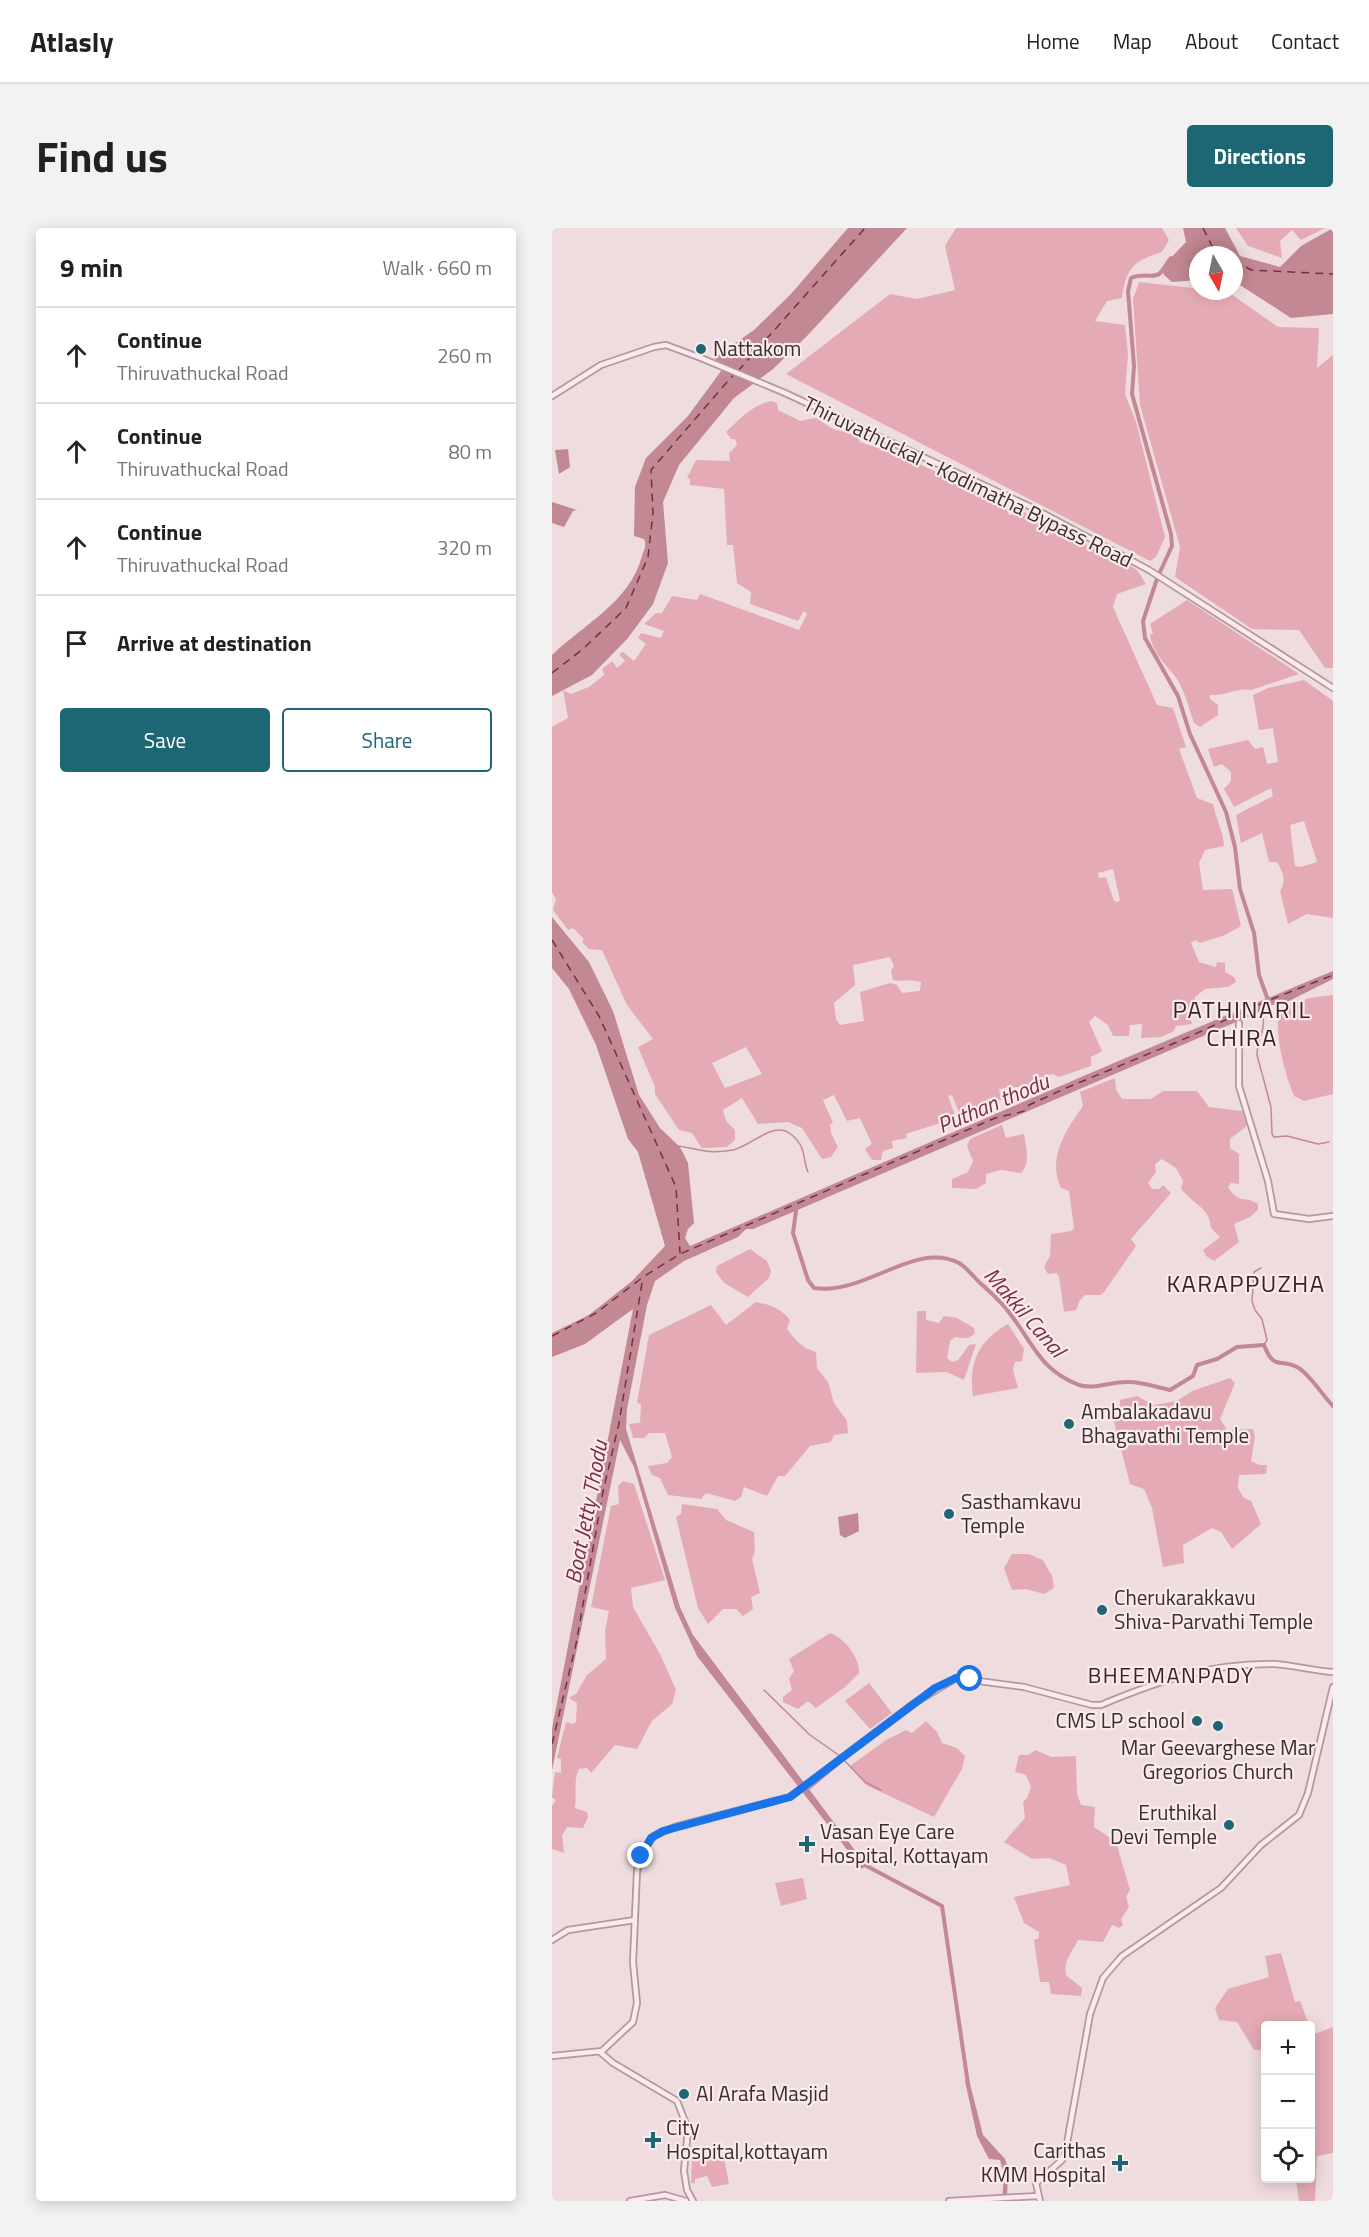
<!DOCTYPE html>
<meta charset="utf-8">
<style>
body{margin:0;font-family:"Titillium Web",sans-serif;background:#f2f2f2;color:#202124}
.controls{position:absolute;right:18px;bottom:18px;display:grid;overflow:hidden;border-radius:6px;box-shadow:0 3px 15px #0003}
.controls button{width:54px;height:54px;display:grid;place-items:center;padding:0;border:0;border-bottom:2px solid #e0e0e0;background:#fff;color:#202124;font:30px sans-serif}
.compass{position:absolute;left:637px;top:18px;width:54px;height:54px;border-radius:50%;background:#fff;box-shadow:0 3px 15px #0003;rotate:171deg}
.stop{position:absolute;width:18px;height:18px;margin:-14px;border:4px solid #1a73e8;border-radius:50%;background:#fff}
.stop.end{background:#1a73e8;border-color:#fff;box-shadow:0 2px 6px #0008}
.list{margin:0;padding:0;list-style:none}
h2{display:flex;justify-content:space-between;align-items:center;height:78px;margin:0;padding:0 24px;font-size:26px}
h2 small{font-size:20px;font-weight:400;color:#757577}
.list li{display:grid;grid-template-columns:39px 1fr auto;gap:18px;align-items:center;box-sizing:border-box;height:96px;padding:0 24px;border-top:2px solid #e0e0e0}
.list b{display:block;font-size:22px;white-space:nowrap}
.list p{margin:0;font-size:20px;white-space:nowrap;color:#757577}
.list em{font-size:20px;font-style:normal;color:#757577}
.actions{display:flex;gap:12px;padding:18px 24px}
.actions a{flex:1;padding:14px 0;border:2px solid #1d6674;border-radius:6px;text-align:center;font-size:21px;color:#1d6674}
.actions .main{background:#1d6674;color:#fff}
.icon{flex:none;width:33px;height:33px;fill:none;stroke:currentColor;stroke-width:2;stroke-linecap:round;stroke-linejoin:round}
.map{position:relative;flex:none;width:781px;height:1973px;overflow:hidden;border-radius:6px}
header{display:flex;align-items:center;gap:36px;box-sizing:border-box;height:84px;padding:0 30px;background:#fff;border-bottom:2px solid #e0e0e0}
header strong{font-size:28px}
nav{display:flex;gap:33px;margin-inline-start:auto;font-size:21px}
.intro{display:flex;align-items:center;justify-content:space-between;box-sizing:border-box;height:144px;padding:0 36px}
h1{margin:0;font-size:42px}
.button{padding:15px 27px;border-radius:6px;background:#1d6674;color:#fff;font-size:21px;font-weight:700}
main{display:flex;gap:36px;padding:0 36px}
aside{flex:1;background:#fff;border-radius:6px;box-shadow:0 3px 15px #0003}
.map>svg:first-child{display:block}
.green{fill:#e4abb6;fill-rule:evenodd}
.water{fill:#c28894}
.lines{fill:none;stroke-linecap:round;stroke-linejoin:round}
.stream{stroke:#c28894;stroke-width:1.5}
.canal{stroke:#c28894;stroke-width:4}
.ferry{stroke:#772f42;stroke-width:1.5;stroke-dasharray:8 6;stroke-linecap:butt}
.secondary-casing{stroke:#ad9b9e;stroke-width:8}
.secondary{stroke:#ffe8ed;stroke-width:4.5}
.route{stroke:#1a73e8;stroke-width:8}
.poi-dot{fill:#1d6674;stroke:#fce9ec;stroke-width:2}
.labels{text-anchor:middle;stroke-width:4.5;stroke-linejoin:round;paint-order:stroke}
.poi-label{font-size:21px;fill:#362f30;stroke:#fce9ec;text-anchor:start}
.street-label{font-size:21px;fill:#362f30;stroke:#fce9ec}
.water-label{font-size:22px;font-style:italic;fill:#772f42;stroke:#fce9ec}
.neighbourhood-label{font-size:22px;letter-spacing:1.5px;fill:#332527;stroke:#fce9ec}
.quarter-label{font-size:24px;letter-spacing:1.5px;fill:#332527;stroke:#fce9ec}
</style>
<header>
<strong>Atlasly</strong>
<nav><a>Home</a><a>Map</a><a>About</a><a>Contact</a></nav>
</header>
<div class="intro"><h1>Find us</h1><a class="button">Directions</a></div>
<main>
<aside>
<h2>9 min<small>Walk · 660 m</small></h2>
<ul class="list">
<li><svg class="icon" aria-label="ahead" viewBox="0 0 24 24"><path d="M12 20V5M6 11l6-6 6 6"/></svg><div><b>Continue</b><p>Thiruvathuckal Road</p></div><em>260 m</em></li>
<li><svg class="icon" aria-label="ahead" viewBox="0 0 24 24"><path d="M12 20V5M6 11l6-6 6 6"/></svg><div><b>Continue</b><p>Thiruvathuckal Road</p></div><em>80 m</em></li>
<li><svg class="icon" aria-label="ahead" viewBox="0 0 24 24"><path d="M12 20V5M6 11l6-6 6 6"/></svg><div><b>Continue</b><p>Thiruvathuckal Road</p></div><em>320 m</em></li>
<li><svg class="icon" aria-label="arrive" viewBox="0 0 24 24"><path d="M6 21V4h12l-3 4 3 4H6"/></svg><div><b>Arrive at destination</b></div></li>
</ul>
<div class="actions"><a class="main">Save</a><a>Share</a></div>
</aside>
<div class="map">
<svg width="781" height="1973" viewBox="0 0 781 1973">
<rect width="100%" height="100%" fill="#efdcdf"/>
<g class="green">
<path d="M404 0H610L617 12 610 24C581 33 574 40 570 70L555 73 543 93 573 97 576 126 573 166 584 194 613 309 604 329 598 333 234 146 338 66 365 71 403 62 393 18Z"/>
<polygon points="684,0 773,0 749,12 740,2 728,13 730,30 696,18"/>
<polygon points="587,54 676,64 726,99 767,100 765,140 781,127 781,440 773,440 747,402 700,401 623,349 628,319 588,177 581,71"/>
<path d="M219 173 225 175 226 182 248 193 264 190 281 201 305 207 308 214 326 220 327 217 397 250 399 255 412 257 452 275 457 287 472 284 517 308 520 313H532L536 321 544 319 551 326 557 325 585 342 594 356 565 366 561 379 605 477 621 480 634 519 627 521 645 570 661 576C664 591 671 602 672 618L653 622 647 635 651 662 680 661 689 698 673 707 648 715 643 712 639 715 647 734 664 739 665 734 673 735V744L682 749 684 754 676 759 653 761 643 769V780L636 781 640 796 624 798 622 803 609 809 589 810 590 796 578 797 577 808H561L556 797 543 788 537 794 550 823 539 829V838L507 849 500 846 480 857 447 861 449 872 407 884 400 867 396 868 404 890 354 906 355 910 340 913 341 920 331 923 329 932H320L313 921 320 916 308 890 295 893 282 867 271 872 281 895 278 896 279 905 286 919 279 929 270 931 250 900 236 894 206 896 190 870 171 882 174 893 183 902V912L175 919 150 920 140 905 127 902 103 866V859L86 819 101 811 75 777 50 722 37 721 30 714 32 711 21 700 16 702 1 682 4 671 0 664V499L16 490 11 462 19 466 37 459 52 447 50 441 60 433 65 440 73 433 67 426 71 424 82 433 94 416 86 410 89 405 109 410 112 403 92 396 104 385H110L120 368 145 372 148 366 247 402 255 386 252 383 246 393 198 376 199 364 185 355 181 317H175L172 261 138 257V251L135 250 144 232 178 233 177 225 185 217 183 211H179L174 204C188 191 200 177 219 173ZM561 641 568 672 566 674 562 673 554 649 547 650 546 645ZM338 729 342 738 339 742 341 752C351 754 358 751 369 754L368 763 350 765 345 757 338 755 308 764 312 793 288 797 284 791 282 775 303 757 301 737ZM194 819 210 846 173 860 160 835Z"/>
<path d="M635 372 747 446 699 462C687 459 672 468 658 467V471L666 477V487L648 499 642 495C637 480 633 464 625 451 614 436 601 426 598 407L601 405 598 396Z"/>
<path d="M752 452 781 473V690L755 686 736 696 728 663C735 653 731 644 725 634H717L710 605 689 615 684 587 721 568 719 560 682 579 672 561 679 553V544L670 536 662 539 656 521 696 512 703 521 711 519 715 536 726 534 721 500 707 502 701 467 716 460ZM752 593 765 634 749 639 743 638 738 597Z"/>
<path d="M781 767V866L752 873 742 868C731 841 724 811 726 782L757 770Z"/>
<path d="M563 850 564 862 570 871H599L611 863H645L657 879 690 883 696 897 678 911V920L687 926V956L679 955 676 959C687 977 693 967 706 976V982L698 989 682 996 687 1014 662 1033 654 1028 651 1022 668 1009 659 1000C658 978 638 975 629 960L631 953 624 940 610 931 603 936 604 944 596 955 600 961H607L611 957 619 965 579 1011 584 1018 552 1064 548 1067H533L528 1072 524 1082 512 1084 507 1048 504 1045 496 1046 492 1039 498 1028 499 1006 519 1003 522 1000 517 963 509 960C495 930 514 902 531 878L528 864Z"/>
<path d="M450 897 454 910 472 906C474 920 479 934 469 945L449 942 434 946V955L424 961 400 960V951L416 944 421 933 415 918 418 911Z"/>
<polygon points="198,1021 215,1033 219,1043 217,1050 196,1069 172,1055 164,1044 165,1038"/>
<path d="M204 1074C218 1077 228 1080 238 1092L235 1101C244 1113 250 1120 264 1124L265 1140 276 1154 282 1175 295 1193 296 1205 282 1207 279 1214 258 1218 233 1248H226L215 1268 192 1259 189 1269 183 1273 154 1265 149 1271 116 1267 108 1250 100 1247 96 1238 115 1235 120 1229 113 1205H97L92 1210H81L77 1196 88 1195 89 1177 85 1174 97 1107 159 1077 174 1097Z"/>
<path d="M365 1083H374V1092L387 1095 392 1088 405 1090 422 1100 423 1105C417 1112 411 1110 403 1109L398 1113 395 1130 400 1134 406 1132 417 1117 424 1116 412 1152 395 1144 364 1145Z"/>
<path d="M456 1096 472 1121 470 1133 463 1134 461 1142 466 1160 421 1168C416 1135 427 1112 456 1096Z"/>
<polygon points="678,1150 683,1155 668,1191 675,1202 701,1201 703,1209 699,1233 708,1237 715,1237 714,1246 687,1247 686,1260 692,1270 699,1273 709,1296 680,1321 669,1304 660,1300 631,1317 632,1335 611,1339 600,1280 592,1261 578,1256 562,1194 569,1192 568,1172 585,1168 602,1177 625,1173 640,1163"/>
<path d="M71 1253 82 1256 113 1352 79 1360 81 1379 109 1428 124 1462 120 1476 100 1493 85 1521 63 1517 39 1545 35 1540 27 1541C21 1553 25 1567 23 1580L35 1584 36 1589 31 1600 15 1599 10 1607 12 1625 0 1621V1578L4 1572 0 1569 3 1544 9 1545V1531L5 1530 14 1494 21 1496 24 1494 25 1475 17 1470 24 1466 35 1447 54 1431 53 1403 57 1383 39 1379 59 1278 67 1276 66 1258Z"/>
<polygon points="130,1276 165,1281 174,1292 202,1304 203,1323 200,1331 208,1365 199,1369 201,1381 191,1388 184,1381 171,1381 156,1396 146,1380 124,1289 129,1286"/>
<polygon points="460,1326 476,1326 491,1332 500,1348 502,1360 492,1366 474,1361 460,1362 452,1340"/>
<path d="M278 1405C292 1410 308 1429 307 1445L293 1459 264 1480 256 1473 246 1481 231 1474V1469L240 1462 237 1451 242 1443 237 1431Z"/>
<polygon points="317,1455 340,1485 318,1501 293,1473"/>
<polygon points="374,1493 385,1504 390,1515 405,1520 413,1528 410,1541 382,1589 314,1557 298,1538 334,1512 354,1502 360,1505"/>
<path d="M483 1522 500 1529 524 1528 525 1566 529 1577 543 1579 542 1599 564 1614 578 1662 574 1669 577 1679 569 1691 571 1697 567 1700 560 1697 551 1714 526 1712C520 1725 511 1732 514 1747L530 1760 529 1768 499 1766 497 1754H488L482 1712 487 1710V1704L472 1695 462 1669 518 1657 514 1637 497 1630 480 1631 452 1614 473 1590 471 1574 475 1570 479 1559 474 1547 463 1544 467 1527H477Z"/>
<polygon points="251,1650 255,1671 229,1678 223,1655"/>
<polygon points="729,1725 743,1774 748,1773 757,1797 714,1798 713,1828 709,1822 702,1822 685,1794 667,1792 663,1780 676,1761 717,1749 713,1728"/>
<polygon points="781,1799 781,1925 765,1928 763,1973 747,1973 744,1951 758,1950 759,1802 760,1807"/>
<polygon points="171,1925 177,1956 160,1959 155,1948 143,1951 143,1955 139,1955 140,1930"/>
</g>
<g class="water">
<path d="M296 0H355L255 108 221 141 182 170 127 237 111 274 116 335 101 376 76 410 40 447 0 468V427C31 397 78 374 90 328 92 322 95 317 92 311L82 308 83 259 94 230 136 188 172 139 162 130 202 102 239 66Z"/>
<polygon points="631,0 673,0 688,28 728,39 749,18 781,0 781,86 739,90 682,53 682,27 646,27 646,52 620,54 611,46 616,33 634,14"/>
<polygon points="16,221 18,239 7,246 3,222"/>
<polygon points="0,274 25,282 21,283 12,299 0,295"/>
<path d="M0 689 37 734 61 783 87 867 108 900 128 919 136 935 142 995 136 1001 133 1010 138 1018C352 926 565 832 781 743V751L733 775 713 778 712 782 201 1001H194L186 1009 132 1033 103 1053 95 1077 75 1181 74 1201 128 1379 141 1407 314 1637 310 1641 145 1428 123 1380 82 1239 68 1212 0 1542V1501L81 1081 33 1116 0 1129V1105L37 1087 80 1053 113 1018 86 924 76 911 44 817 17 761 0 740Z"/>
<polygon points="306,1285 307,1303 293,1310 288,1307 286,1289"/>
<polygon points="417,1852 431,1907 453,1931 456,1940 455,1973 450,1973 452,1947 448,1932 437,1931 425,1908 413,1853"/>
</g>
<g class="lines">
<g class="stream">
<path d="M710 782C715 804 705 809 705 827L719 879 720 906 722 909 735 908 766 916 777 914"/>
<path d="M127 918C148 922 158 926 181 922 200 918 222 891 240 907 255 920 250 930 256 944"/>
<polyline points="709,1040 702,1044 700,1073 703,1082 710,1091 715,1112 712,1117"/>
<polyline points="212,1462 258,1507 288,1528"/>
<polyline points="291,1531 313,1554 329,1562"/>
<polyline points="256,1562 292,1532"/>
</g>
<g class="canal">
<path d="M608 344 620 318 619 306 580 166 582 138 576 63 579 50C590 45 601 50 607 46 612 42 615 34 619 30"/>
<polyline points="605,351 591,393 593,410 626,468 638,506 674,584 683,619 688,661 702,705 707,747 716,772"/>
<path d="M245 976 241 1005 256 1052 262 1060C313 1068 363 1012 407 1035 414 1039 421 1048 427 1054 438 1064 450 1074 459 1087 482 1117 488 1142 527 1157 542 1162 561 1153 577 1154 590 1154 604 1159 618 1162L641 1148 645 1137 665 1131 685 1119 712 1117C722 1143 728 1130 745 1139 757 1145 771 1168 781 1178"/>
<polyline points="309,1635 390,1678 416,1856"/>
</g>
<g class="ferry">
<polyline points="651,0 660,18 674,27"/>
<polyline points="682,32 699,42 781,46"/>
<polyline points="186,143 313,0"/>
<polyline points="0,445 31,421 74,380 96,329 101,285 99,242 182,146"/>
<polyline points="0,712 47,788 124,959 128,1025"/>
<polyline points="0,1108 44,1085 91,1049 128,1026 443,890 473,883 477,877 514,860 630,812 715,773 781,747"/>
<polyline points="0,1516 24,1416 51,1264 67,1195 91,1049"/>
</g>
<g class="secondary-casing">
<g id="secondary">
<polyline points="0,168 49,137 102,119 114,117 149,130 233,165 481,280 597,342 781,460"/>
<polyline points="687,795 687,858 716,953 722,986 757,991 781,988"/>
<polyline points="0,1712 16,1702 83,1692"/>
<polyline points="48,1824 61,1835 125,1873 136,1901 132,1943 135,1962 141,1973"/>
<path d="M0 1828 50 1823 81 1794 85 1775 81 1734 85 1643 92 1622 102 1608 125 1598 238 1569 361 1476 404 1450 472 1459 540 1477H549C606 1453 658 1435 722 1436 741 1437 761 1443 781 1444"/>
<polyline points="78,1973 113,1967 134,1973"/>
<polyline points="397,1973 485,1968"/>
<polyline points="488,1973 484,1955 510,1932 514,1921 538,1786 551,1750 570,1728 669,1660 709,1617 747,1587 756,1565 781,1459"/>
</g>
</g>
<use href="#secondary" class="secondary"/>
</g>
<g class="lines">
<polyline class="route" points="89,1628 99,1610 111,1603 238,1569 383,1460 404,1450 418,1451"/>
</g>
<g class="poi-dot">
<circle cx="149" cy="121" r="6"/>
<circle cx="517" cy="1196" r="6"/>
<circle cx="397" cy="1286" r="6"/>
<circle cx="550" cy="1382" r="6"/>
<circle cx="645" cy="1493" r="6"/>
<circle cx="666" cy="1498" r="6"/>
<circle cx="677" cy="1597" r="6"/>
<path d="M252 1607h6v6h6v6h-6v6h-6v-6h-6v-6h6z"/>
<circle cx="132" cy="1866" r="6"/>
<path d="M98 1903h6v6h6v6h-6v6h-6v-6h-6v-6h6z"/>
<path d="M565 1926h6v6h6v6h-6v6h-6v-6h-6v-6h6z"/>
</g>
<g class="labels">
<g class="poi-label">
<text x="161" y="128">Nattakom</text>
<text x="529" y="1191">Ambalakadavu<tspan x="529" dy="24">Bhagavathi Temple</tspan></text>
<text x="409" y="1281">Sasthamkavu<tspan x="409" dy="24">Temple</tspan></text>
<text x="562" y="1377">Cherukarakkavu<tspan x="562" dy="24">Shiva-Parvathi Temple</tspan></text>
<text x="633" y="1500" text-anchor="end">CMS LP school</text>
<text x="666" y="1527" text-anchor="middle">Mar Geevarghese Mar<tspan x="666" dy="24">Gregorios Church</tspan></text>
<text x="665" y="1592" text-anchor="end">Eruthikal<tspan x="665" dy="24">Devi Temple</tspan></text>
<text x="268" y="1611">Vasan Eye Care<tspan x="268" dy="24">Hospital, Kottayam</tspan></text>
<text x="144" y="1873">AI Arafa Masjid</text>
<text x="114" y="1907">City<tspan x="114" dy="24">Hospital,kottayam</tspan></text>
<text x="554" y="1930" text-anchor="end">Carithas<tspan x="554" dy="24">KMM Hospital</tspan></text>
</g>
<g class="street-label">
<text transform="translate(416 254) rotate(26)" y="7">Thiruvathuckal - Kodimatha Bypass Road</text>
</g>
<g class="water-label">
<text transform="translate(441 875) rotate(-23)" y="8">Puthan thodu</text>
<text transform="translate(473 1084) rotate(49)" y="8">Makkil Canal</text>
<text transform="translate(34 1284) rotate(-79)" y="8">Boat Jetty Thodu</text>
</g>
<g class="neighbourhood-label">
<text x="619" y="1455">BHEEMANPADY</text>
</g>
<g class="quarter-label">
<text x="690" y="790">PATHINARIL<tspan x="690" dy="28">CHIRA</tspan></text>
<text x="694" y="1064">KARAPPUZHA</text>
</g>
</g>
</svg>
<div class="controls">
<button>+</button>
<button>−</button>
<button><svg class="icon" aria-label="locate" viewBox="0 0 24 24"><circle cx="12" cy="12" r="6"/><path d="M12 2v4M12 18v4M2 12h4M18 12h4"/></svg></button>
</div>
<svg class="compass" viewBox="-18 -18 36 36"><path d="M0-13l5 13h-10z" fill="#e53935"/><path d="M0 13l5-13h-10z" fill="#757577"/></svg>
<div class="stop" style="left:418px;top:1451px"></div>
<div class="stop end" style="left:89px;top:1628px"></div>
</div>
</main>
